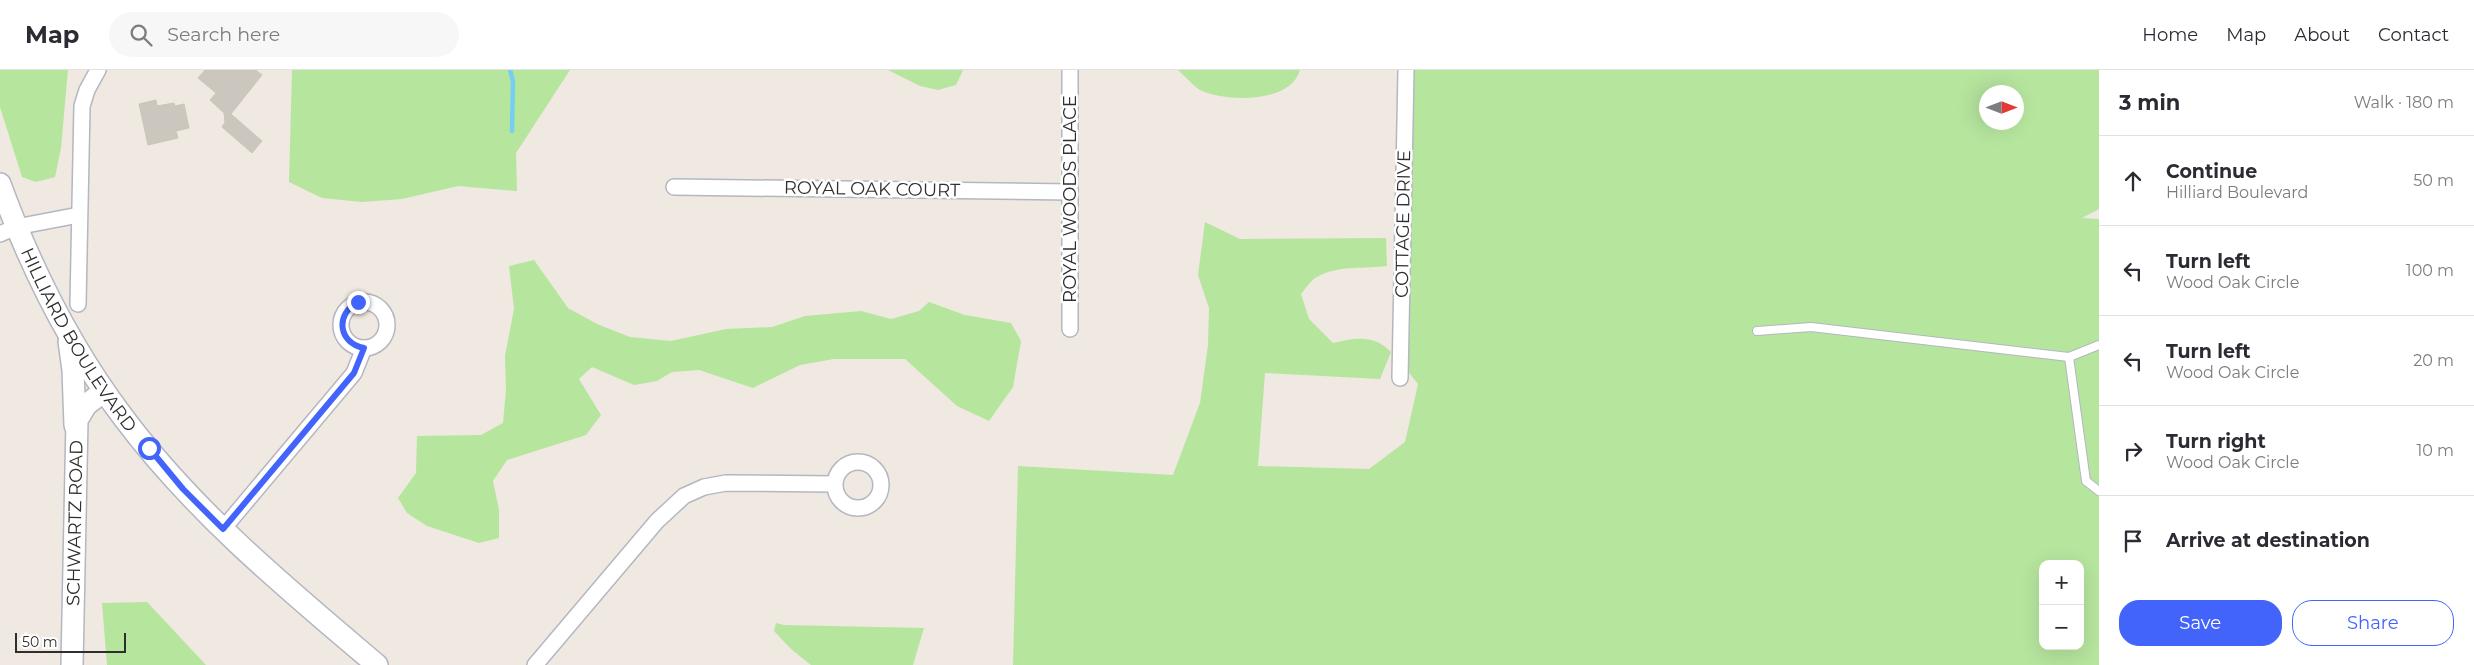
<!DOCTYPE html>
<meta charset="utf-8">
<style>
body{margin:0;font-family:Montserrat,sans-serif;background:#f7f7f7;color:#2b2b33}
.controls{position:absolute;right:15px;bottom:15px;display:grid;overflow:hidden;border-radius:10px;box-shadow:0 5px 20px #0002}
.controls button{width:45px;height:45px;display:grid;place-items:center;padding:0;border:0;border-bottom:1px solid #e1e1e2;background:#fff;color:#2b2b33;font:25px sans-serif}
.compass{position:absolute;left:1979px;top:15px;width:45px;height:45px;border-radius:50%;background:#fff;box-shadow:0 5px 20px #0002;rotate:90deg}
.scale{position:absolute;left:15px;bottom:12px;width:111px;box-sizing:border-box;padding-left:5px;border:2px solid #2e2e2e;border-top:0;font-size:14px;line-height:18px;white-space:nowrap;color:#2e2e2e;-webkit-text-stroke:4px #fff;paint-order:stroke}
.stop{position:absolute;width:15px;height:15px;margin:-11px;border:4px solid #4264fb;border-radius:50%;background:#fff}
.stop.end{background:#4264fb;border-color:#fff;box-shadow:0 1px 5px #0008}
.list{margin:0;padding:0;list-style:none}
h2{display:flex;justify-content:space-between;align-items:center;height:65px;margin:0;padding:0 20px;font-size:21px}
h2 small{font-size:16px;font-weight:400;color:#7c7c81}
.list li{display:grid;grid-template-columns:32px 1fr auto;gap:15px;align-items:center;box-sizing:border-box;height:90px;padding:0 20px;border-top:1px solid #e1e1e2}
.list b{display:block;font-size:19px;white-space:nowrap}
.list p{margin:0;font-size:16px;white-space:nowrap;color:#7c7c81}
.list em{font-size:16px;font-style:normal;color:#7c7c81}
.actions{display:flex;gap:10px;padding:15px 20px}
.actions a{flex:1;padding:11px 0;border:1px solid #4264fb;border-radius:20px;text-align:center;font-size:18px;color:#4264fb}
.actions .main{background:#4264fb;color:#fff}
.icon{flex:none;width:28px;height:28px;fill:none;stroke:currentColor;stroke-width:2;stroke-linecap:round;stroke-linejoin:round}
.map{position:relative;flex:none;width:2099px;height:595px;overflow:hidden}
header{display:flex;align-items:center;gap:30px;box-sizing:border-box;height:70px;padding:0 25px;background:#fff;border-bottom:1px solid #e1e1e2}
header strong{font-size:24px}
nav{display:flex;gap:28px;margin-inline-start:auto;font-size:18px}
.search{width:350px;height:45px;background:#f7f7f7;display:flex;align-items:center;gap:12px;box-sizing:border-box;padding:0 18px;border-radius:28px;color:#7c7c81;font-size:19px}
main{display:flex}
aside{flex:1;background:#fff}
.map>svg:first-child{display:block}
.green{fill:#b6e59e;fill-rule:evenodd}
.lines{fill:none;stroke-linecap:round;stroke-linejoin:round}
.stream{stroke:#75cff0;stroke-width:4.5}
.building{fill:#cbc7bf;stroke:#cbc5ba}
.lane-casing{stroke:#b4b7c1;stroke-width:10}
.street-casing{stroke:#b4b7c1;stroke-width:18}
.secondary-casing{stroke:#b4b7c1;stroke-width:24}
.lane{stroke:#fff;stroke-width:8}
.street{stroke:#fff;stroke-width:15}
.secondary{stroke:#fff;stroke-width:21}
.route{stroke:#4264fb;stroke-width:6}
.labels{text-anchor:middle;stroke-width:5;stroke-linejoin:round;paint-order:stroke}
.street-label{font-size:18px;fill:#2e2e2e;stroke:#fff}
</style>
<header>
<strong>Map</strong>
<div class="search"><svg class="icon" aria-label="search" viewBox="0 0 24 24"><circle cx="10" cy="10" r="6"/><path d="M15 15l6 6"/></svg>Search here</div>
<nav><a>Home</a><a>Map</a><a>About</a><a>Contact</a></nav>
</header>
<main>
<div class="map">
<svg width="2099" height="595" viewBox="0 0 2099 595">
<rect width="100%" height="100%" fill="#efe9e1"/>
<g class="green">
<polygon points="0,0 68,0 61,78 55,107 36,112 22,107 0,37"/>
<polygon points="292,0 570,0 516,83 517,121 458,116 402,129 362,132 322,128 289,112"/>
<polygon points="888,0 963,0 956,15 938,20 920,16"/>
<path d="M1178 0H1300C1291 33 1228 32 1202 21 1194 17 1185 6 1178 0Z"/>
<path d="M1406 0H2099V139L2082 148 2099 149V595H1013L1018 396 1173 405 1200 333 1208 275 1209 238 1198 205 1205 152 1240 169 1386 168 1387 196C1365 199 1337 195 1317 207 1311 210 1306 218 1301 224L1309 249 1333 273C1354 268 1374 264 1391 282L1380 309 1265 303 1258 396 1369 399 1405 372 1418 314 1400 291ZM1986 22H2016V52H1986ZM2043 494H2080V576H2043Z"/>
<polygon points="534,190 568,238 597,254 630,267 671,271 726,259 772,257 805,246 861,241 891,249 919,241 929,232 965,245 1011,253 1021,271 1013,317 989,351 957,336 905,289 834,289 800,295 753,318 699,300 672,302 657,311 634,315 592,297 579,309 601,345 586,365 507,390 493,411 499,440 499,468 479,473 427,456 407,443 398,428 416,403 417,366 481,365 503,353 506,320 505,286 514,239 509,196"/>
<polygon points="147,532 206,595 107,595 102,533"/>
<polygon points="776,553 784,555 924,558 913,595 811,595 791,579 774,561"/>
</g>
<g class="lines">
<polyline class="stream" points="510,0 513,11 512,61"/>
</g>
<g class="building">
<polygon points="205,0 256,0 262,5 231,44 262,71 252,83 222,57 225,52 224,43 210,30 216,23 198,8"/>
<polygon points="156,30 157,36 174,33 175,36 184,34 189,58 176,61 178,68 148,75 139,34"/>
</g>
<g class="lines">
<g class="lane-casing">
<g id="lane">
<polyline points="1757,261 1811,257 2069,287 2099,275"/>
<polyline points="2069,287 2086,411 2099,421"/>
</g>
</g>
<g class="street-casing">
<g id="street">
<polyline points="1070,0 1070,259"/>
<polyline points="674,117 1070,122"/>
<polyline points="0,164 16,157 79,145"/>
<circle cx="364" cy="255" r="23"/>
<polyline points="78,234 82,36 87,20 98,0"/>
<polyline points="1400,308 1406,0"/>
<circle cx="858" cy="415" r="23"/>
<polyline points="223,459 354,303 364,278"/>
<polyline points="535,595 657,451 684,426 704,417 726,413 834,414"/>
</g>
</g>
<g class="secondary-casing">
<g id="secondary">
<path id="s1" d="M0 114C30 196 70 277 123 347 194 442 287 519 377 595"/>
<polyline points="69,271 73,300 75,355"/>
<path id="s2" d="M72 595 77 350 86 335 104 321"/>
</g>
</g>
<use href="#lane" class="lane"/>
<use href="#street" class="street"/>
<use href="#secondary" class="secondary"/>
</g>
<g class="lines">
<path class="route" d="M149 378 183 419 223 459 354 303 364 278C338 273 335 244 358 232"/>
</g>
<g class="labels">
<g class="street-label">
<text transform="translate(872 119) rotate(1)" y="6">ROYAL OAK COURT</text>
<text transform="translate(1070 129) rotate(-90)" y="6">ROYAL WOODS PLACE</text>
<text transform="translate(1403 154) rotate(-89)" y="6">COTTAGE DRIVE</text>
<text dy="6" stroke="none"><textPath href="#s1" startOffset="175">HILLIARD BOULEVARD</textPath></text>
<text dy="6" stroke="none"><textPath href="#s2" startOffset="142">SCHWARTZ ROAD</textPath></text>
</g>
</g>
</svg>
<div class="controls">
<button>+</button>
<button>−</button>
</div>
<svg class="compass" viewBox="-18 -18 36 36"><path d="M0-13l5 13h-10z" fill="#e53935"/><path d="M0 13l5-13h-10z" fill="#7c7c81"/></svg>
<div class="scale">50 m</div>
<div class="stop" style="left:149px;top:378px"></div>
<div class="stop end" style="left:358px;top:232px"></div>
</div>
<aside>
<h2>3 min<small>Walk · 180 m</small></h2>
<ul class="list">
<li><svg class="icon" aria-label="ahead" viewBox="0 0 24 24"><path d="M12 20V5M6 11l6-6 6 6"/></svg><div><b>Continue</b><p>Hilliard Boulevard</p></div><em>50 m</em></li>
<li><svg class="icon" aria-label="left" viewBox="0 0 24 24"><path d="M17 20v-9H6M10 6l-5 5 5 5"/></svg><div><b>Turn left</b><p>Wood Oak Circle</p></div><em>100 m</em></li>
<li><svg class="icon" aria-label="left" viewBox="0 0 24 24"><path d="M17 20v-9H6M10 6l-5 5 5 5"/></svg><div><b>Turn left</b><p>Wood Oak Circle</p></div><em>20 m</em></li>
<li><svg class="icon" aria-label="right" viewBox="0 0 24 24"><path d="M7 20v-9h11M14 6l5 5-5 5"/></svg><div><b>Turn right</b><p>Wood Oak Circle</p></div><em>10 m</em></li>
<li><svg class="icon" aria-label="arrive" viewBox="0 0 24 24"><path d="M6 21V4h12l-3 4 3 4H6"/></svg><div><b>Arrive at destination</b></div></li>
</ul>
<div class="actions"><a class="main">Save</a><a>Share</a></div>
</aside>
</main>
